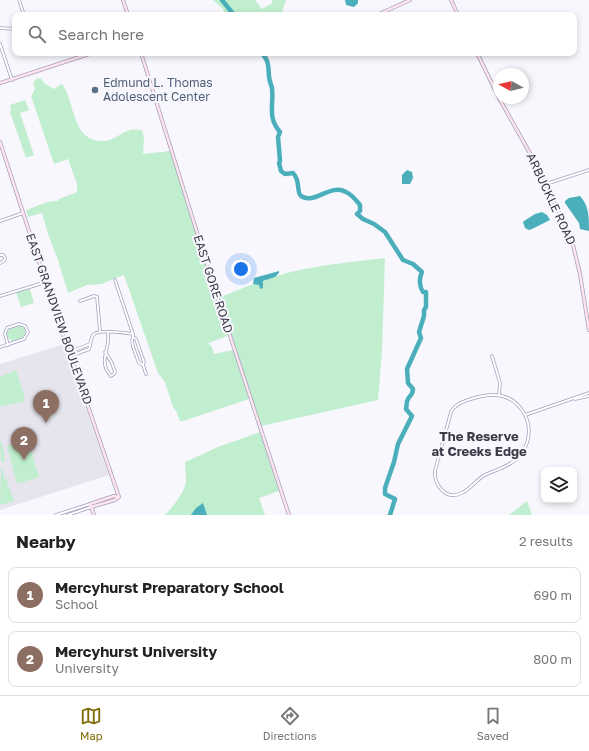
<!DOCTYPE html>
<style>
body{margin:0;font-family:"Golos Text",sans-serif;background:#f2f2f2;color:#222}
.controls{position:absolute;right:12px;bottom:12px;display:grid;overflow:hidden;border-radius:8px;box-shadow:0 2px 6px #0003}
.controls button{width:36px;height:36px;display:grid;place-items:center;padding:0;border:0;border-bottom:1px solid #e0e0e0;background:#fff;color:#222;font:20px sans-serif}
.compass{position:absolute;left:493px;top:68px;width:36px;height:36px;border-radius:50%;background:#fff;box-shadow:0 2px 6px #0003;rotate:278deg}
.you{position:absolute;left:241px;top:269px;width:14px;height:14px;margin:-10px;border:3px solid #fff;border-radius:50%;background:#1a73e8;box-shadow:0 0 0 6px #1a73e833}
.badge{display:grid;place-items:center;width:26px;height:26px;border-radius:50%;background:#7e6a01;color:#fff;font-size:13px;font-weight:700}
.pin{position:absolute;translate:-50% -33px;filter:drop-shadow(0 1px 2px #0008)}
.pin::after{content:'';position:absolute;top:21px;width:14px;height:12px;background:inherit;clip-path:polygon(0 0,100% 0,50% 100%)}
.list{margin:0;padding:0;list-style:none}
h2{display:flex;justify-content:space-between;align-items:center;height:52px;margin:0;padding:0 16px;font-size:17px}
h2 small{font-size:13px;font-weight:400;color:#767676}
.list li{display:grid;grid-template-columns:26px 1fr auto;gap:12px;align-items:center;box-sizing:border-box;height:56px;margin:0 8px 8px;padding:0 8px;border:1px solid #e0e0e0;border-radius:8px}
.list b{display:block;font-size:15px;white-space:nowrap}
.list p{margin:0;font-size:13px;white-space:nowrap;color:#767676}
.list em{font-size:13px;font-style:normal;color:#767676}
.icon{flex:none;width:22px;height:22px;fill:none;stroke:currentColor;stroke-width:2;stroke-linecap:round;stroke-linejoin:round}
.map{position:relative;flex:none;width:589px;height:515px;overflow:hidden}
.search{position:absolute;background:#fff;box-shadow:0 2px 6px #0003;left:12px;right:12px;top:12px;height:44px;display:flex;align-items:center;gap:10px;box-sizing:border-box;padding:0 14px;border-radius:8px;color:#767676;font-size:15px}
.sheet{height:180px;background:#fff}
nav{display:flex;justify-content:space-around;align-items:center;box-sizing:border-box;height:56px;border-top:1px solid #e0e0e0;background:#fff;font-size:11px;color:#767676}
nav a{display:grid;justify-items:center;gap:2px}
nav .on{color:#7e6a01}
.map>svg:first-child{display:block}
.built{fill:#e6e5ee}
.green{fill:#c1eece}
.water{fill:#4bafbb}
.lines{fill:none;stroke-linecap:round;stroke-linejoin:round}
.river{stroke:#4bafbb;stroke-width:4.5}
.street-casing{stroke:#a49fc2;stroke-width:3.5}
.secondary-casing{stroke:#a49fc2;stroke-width:4}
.street{stroke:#fff;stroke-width:2}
.secondary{stroke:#fee5eb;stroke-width:2.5}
.service-dot{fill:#5c6f8a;stroke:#f8f7fe;stroke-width:1.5}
.labels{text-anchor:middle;stroke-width:4;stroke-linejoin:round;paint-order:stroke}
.service-label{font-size:12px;fill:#4e5e75;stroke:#f8f7fe;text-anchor:start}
.street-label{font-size:12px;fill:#3d3a49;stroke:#f8f7fe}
.neighbourhood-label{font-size:13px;font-weight:bold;fill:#3d3a49;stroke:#f8f7fe}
</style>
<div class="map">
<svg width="589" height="515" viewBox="0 0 589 515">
<rect width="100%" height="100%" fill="#f8f7fe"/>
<polygon class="built" points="64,344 109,475 0,510 0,364"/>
<g class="green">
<polygon points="213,0 255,0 262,9 272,3 272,0 286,0 281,15 225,15 223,9"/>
<path d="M41 78 44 83 54 89 62 84C76 103 71 143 105 141 114 140 121 133 130 130 133 129 138 130 142 130L144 138 143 154 170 151 228 336 208 343 212 347 214 354 233 350 249 399 183 421H180L176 411 173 407 165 382 158 373 124 275 101 284 87 285 68 293 58 260 49 237 42 213 28 217 26 210C36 207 47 200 58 201L59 199 77 192V184L68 159 54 164 31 96 35 89 33 83 36 79Z"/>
<polygon points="25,100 29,110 20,113 34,155 26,158 10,112 11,111 10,105"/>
<path d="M385 258 382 351 378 400 261 426 218 298 253 284 260 285C274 269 360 261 385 258Z"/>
<polygon points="30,289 34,303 21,307 16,292"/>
<polygon points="15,326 20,326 25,328 26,334 22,338 12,341 9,339 6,334 9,329"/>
<polygon points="16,370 25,399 23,402 0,407 0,377"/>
<path d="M260 432 279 491 259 498 265 515H165C173 507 184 493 186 482 186 475 185 468 185 462L218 447Z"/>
<polygon points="28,440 39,477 17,484 7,446"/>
<polygon points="0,441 2,443 5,461 1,462"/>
<polygon points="1,468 3,471 4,479 6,478 14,501 0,505"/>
<polygon points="527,501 532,515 509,515"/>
</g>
<g class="water">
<polygon points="345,0 358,0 358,3 354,7 346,5"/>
<polygon points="407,170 412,172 413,178 410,184 402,184 402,175"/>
<path d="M580 196C589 206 589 216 589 231L580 229 579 223 565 203V201L569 198Z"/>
<polygon points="542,212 547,215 550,220 532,229 529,230 525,228 523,222 524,221 535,214"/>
<polygon points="238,259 244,259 248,262 248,265 238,267 236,261"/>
<polygon points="279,271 279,273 275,277 263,281 263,288 260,289 259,285 253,284 254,278"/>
<polygon points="203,503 207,515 191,515 196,508"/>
</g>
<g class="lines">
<g class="river">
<polyline points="222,0 234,15"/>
<path d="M262 53C269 62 268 64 269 76 269 80 271 84 272 88 274 105 267 117 280 132L278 137 280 161 279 163 281 171 285 174 293 173C301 181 296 192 301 196 315 205 330 183 346 192 351 194 356 200 360 205V211L357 214 363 219 374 224 385 232 403 260 413 264 422 272C419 278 419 286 423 292H426V307L424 310V316L419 332 421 338 407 369 408 383 413 389C413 395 410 395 408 399 406 402 407 406 406 409L412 416 398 444 394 462 385 488V494L395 499 390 515"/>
</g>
<g class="street-casing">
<g id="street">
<polyline points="19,0 24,15"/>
<polyline points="0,28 15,29"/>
<polyline points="0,44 12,80"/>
<polyline points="546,184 589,170"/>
<polyline points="0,221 23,213"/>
<polyline points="0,255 3,255 5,258 4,261 0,263"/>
<polyline points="115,280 132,331 133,337 132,340 133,347 139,363 143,365 144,362 136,339 133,337"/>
<polyline points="0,296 46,282"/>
<polyline points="80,301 94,296 97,297 100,331"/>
<polyline points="0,347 24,339 28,332 25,326 19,324 7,328 5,334 8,345"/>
<polyline points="70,352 90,344"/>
<path d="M105 352 112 363 115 372 114 374 111 376C97 361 111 348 108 332"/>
<path d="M71 356 89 349C91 345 90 338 94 334 100 329 125 333 133 334"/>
<polyline points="492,356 500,383 499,395"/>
<polyline points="143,365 146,374"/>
<polyline points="575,399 589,396"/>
<path d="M525 415C513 392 492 392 471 399 462 402 455 404 451 412L435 471C434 485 446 501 462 493 470 489 476 481 483 476 492 471 502 469 511 463 528 454 533 431 525 415L589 393"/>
<polyline points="56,515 90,504"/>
<polyline points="68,515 91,507"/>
</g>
</g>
<g class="secondary-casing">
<g id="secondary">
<polyline points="123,0 128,15"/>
<polyline points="451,0 458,15"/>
<polyline points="377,15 410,0"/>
<polyline points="141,53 215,290 289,515"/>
<polyline points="477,53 499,98"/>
<polyline points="0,83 92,53"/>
<polyline points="499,98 541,173 572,241 580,274 589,330"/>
<polyline points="0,142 57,317 78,377 119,497 115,500 91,507"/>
<polyline points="94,515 90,504 114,496 117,497"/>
</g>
</g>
<use href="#street" class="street"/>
<use href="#secondary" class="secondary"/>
</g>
<circle class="service-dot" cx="95" cy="90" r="4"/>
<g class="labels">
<g class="service-label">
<text x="103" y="87">Edmund L. Thomas<tspan x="103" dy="14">Adolescent Center</tspan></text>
</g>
<g class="street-label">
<text transform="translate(551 199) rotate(65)" y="4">ARBUCKLE ROAD</text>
<text transform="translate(213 284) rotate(72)" y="4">EAST GORE ROAD</text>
<text transform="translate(59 319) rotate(71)" y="4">EAST GRANDVIEW BOULEVARD</text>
</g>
<g class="neighbourhood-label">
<text x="479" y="441">The Reserve<tspan x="479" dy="15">at Creeks Edge</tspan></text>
</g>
</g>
</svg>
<div class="controls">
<button><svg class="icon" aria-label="layers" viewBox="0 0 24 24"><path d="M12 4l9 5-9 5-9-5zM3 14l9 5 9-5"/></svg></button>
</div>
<svg class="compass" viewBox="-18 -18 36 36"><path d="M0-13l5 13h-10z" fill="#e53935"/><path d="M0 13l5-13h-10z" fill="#767676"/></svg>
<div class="you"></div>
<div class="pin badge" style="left:46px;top:423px;background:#8d6e63">1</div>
<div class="pin badge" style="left:24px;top:460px;background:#8d6e63">2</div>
<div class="search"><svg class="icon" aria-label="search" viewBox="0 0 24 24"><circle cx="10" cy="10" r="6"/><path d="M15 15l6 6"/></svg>Search here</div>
</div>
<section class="sheet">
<h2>Nearby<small>2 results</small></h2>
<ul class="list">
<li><span class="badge" style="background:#8d6e63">1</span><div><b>Mercyhurst Preparatory School</b><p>School</p></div><em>690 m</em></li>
<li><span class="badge" style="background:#8d6e63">2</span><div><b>Mercyhurst University</b><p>University</p></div><em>800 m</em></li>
</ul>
</section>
<nav>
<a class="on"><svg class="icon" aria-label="map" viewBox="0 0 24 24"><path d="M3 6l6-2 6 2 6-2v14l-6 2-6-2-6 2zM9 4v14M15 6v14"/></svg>Map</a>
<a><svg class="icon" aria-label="directions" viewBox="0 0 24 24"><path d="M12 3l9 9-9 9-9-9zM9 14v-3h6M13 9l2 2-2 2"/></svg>Directions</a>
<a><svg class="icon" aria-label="saved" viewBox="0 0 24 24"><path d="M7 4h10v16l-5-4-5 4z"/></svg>Saved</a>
</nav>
